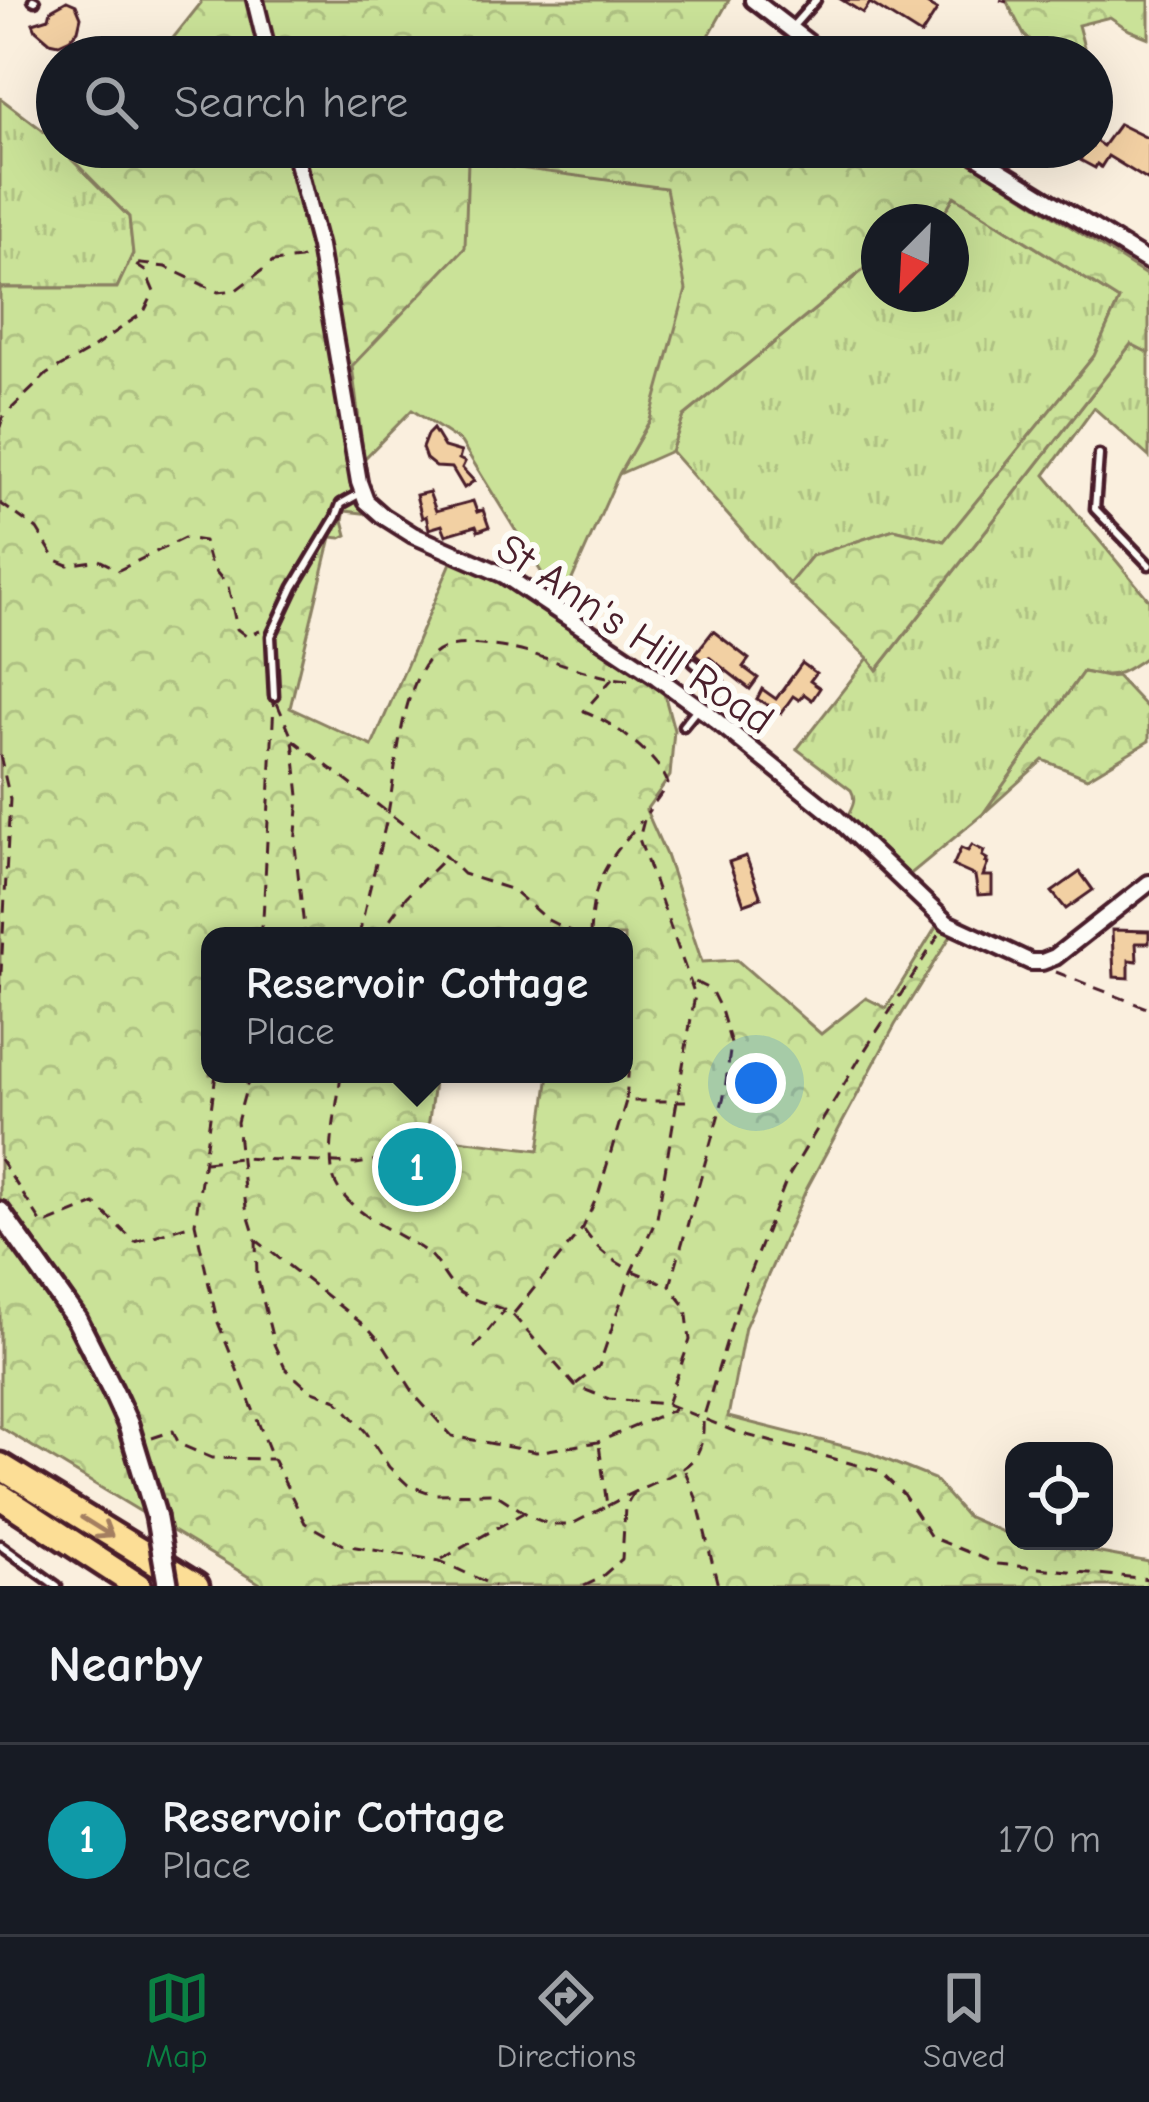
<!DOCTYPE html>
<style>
body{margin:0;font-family:"Comic Neue",sans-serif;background:#242831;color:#f1f3f6}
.controls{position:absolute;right:36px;bottom:36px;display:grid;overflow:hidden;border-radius:24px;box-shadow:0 12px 48px #0002}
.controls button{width:108px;height:108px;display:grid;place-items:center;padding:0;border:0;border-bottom:3px solid #363941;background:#171b24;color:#f1f3f6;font:60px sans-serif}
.compass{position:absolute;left:861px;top:204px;width:108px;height:108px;border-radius:50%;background:#171b24;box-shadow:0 12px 48px #0002;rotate:204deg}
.you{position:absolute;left:756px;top:1083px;width:42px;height:42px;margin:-30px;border:9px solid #fff;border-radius:50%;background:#1a73e8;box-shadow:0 0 0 18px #1a73e833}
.badge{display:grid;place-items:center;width:78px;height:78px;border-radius:50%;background:#0b8043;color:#fff;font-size:39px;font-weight:700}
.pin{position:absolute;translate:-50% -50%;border:6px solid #fff;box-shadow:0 3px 12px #0006}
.popup{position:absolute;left:201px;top:927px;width:432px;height:156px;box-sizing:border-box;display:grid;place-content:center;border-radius:24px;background:#171b24;filter:drop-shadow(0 3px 9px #0005);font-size:39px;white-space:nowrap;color:#9ea1a6}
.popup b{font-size:45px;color:#f1f3f6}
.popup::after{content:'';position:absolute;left:50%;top:100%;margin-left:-24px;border:24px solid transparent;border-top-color:#171b24}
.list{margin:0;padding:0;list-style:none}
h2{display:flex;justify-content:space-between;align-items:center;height:156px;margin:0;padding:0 48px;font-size:51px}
h2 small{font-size:39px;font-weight:400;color:#9ea1a6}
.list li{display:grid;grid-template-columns:78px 1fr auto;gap:36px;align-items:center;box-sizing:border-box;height:192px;padding:0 48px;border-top:3px solid #363941}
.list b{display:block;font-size:45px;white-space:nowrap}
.list p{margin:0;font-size:39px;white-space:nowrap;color:#9ea1a6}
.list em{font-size:39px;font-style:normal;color:#9ea1a6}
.icon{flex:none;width:66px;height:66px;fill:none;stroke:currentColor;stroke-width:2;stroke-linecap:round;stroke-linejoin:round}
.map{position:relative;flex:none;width:1149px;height:1586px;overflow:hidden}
.search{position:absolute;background:#171b24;box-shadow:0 12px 48px #0002;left:36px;right:36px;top:36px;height:132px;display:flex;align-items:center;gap:30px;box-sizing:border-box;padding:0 42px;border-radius:66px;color:#9ea1a6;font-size:45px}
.sheet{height:348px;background:#171b24}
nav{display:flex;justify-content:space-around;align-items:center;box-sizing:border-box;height:168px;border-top:3px solid #363941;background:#171b24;font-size:33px;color:#9ea1a6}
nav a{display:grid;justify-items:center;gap:6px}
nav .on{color:#0b8043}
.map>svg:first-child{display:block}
.grass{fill:url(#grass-tufts);stroke:#8a8062;stroke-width:3}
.forest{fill:url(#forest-crowns);stroke:#8a8062;stroke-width:3;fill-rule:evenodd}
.garden{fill:#cae298;stroke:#8a8062;stroke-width:3}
.building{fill:#f2d0a3;stroke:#4a1f2b;stroke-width:3}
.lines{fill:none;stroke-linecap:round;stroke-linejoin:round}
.service-casing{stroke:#4a1f2b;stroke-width:15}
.minor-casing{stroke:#4a1f2b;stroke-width:22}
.secondary-casing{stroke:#4a1f2b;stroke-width:27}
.motorway-casing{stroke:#4a1f2b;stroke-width:33}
.path{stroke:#4a1f2b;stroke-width:3;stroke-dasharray:12 9;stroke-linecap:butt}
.service{stroke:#fdfcf7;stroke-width:6}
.minor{stroke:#fdfcf7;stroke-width:14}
.secondary{stroke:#fdfcf7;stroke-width:18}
.motorway{stroke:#fcde96;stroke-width:24}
.secondary-bridge-casing{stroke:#4a1f2b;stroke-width:27;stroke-linecap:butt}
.secondary-bridge{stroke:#fdfcf7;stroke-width:18}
.oneway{stroke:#a37e60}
.labels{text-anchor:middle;stroke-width:12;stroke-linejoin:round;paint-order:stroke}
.street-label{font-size:42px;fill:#4a1f2b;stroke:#fdfcf7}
</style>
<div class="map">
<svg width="1149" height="1586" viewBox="0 0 1149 1586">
<defs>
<pattern id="grass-tufts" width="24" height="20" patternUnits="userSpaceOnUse" patternTransform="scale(3)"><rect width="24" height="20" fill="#cae298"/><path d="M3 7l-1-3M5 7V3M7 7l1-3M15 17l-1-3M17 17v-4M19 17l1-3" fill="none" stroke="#afc183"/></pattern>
<pattern id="forest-crowns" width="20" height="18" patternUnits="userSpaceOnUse" patternTransform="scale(3)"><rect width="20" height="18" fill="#cae298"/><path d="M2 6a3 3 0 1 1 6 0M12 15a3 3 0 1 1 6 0" fill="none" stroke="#afc183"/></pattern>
</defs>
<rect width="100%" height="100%" fill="#faefde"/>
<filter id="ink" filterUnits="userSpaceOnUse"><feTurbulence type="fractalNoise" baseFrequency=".00833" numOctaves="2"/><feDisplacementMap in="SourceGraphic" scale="24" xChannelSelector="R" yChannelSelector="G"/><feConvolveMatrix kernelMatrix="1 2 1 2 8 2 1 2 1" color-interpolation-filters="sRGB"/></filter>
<g filter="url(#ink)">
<g class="grass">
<polygon points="0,98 41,129 129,217 133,253 117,288 0,288"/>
<polygon points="954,196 1119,300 1094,356 944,541 894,529 812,556 789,584 671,451 684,416 874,261 879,263 879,294 951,294 951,222 939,222"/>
<path d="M1131 344 1149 353V457L1094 408 1045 475 1149 600V655C1120 674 1118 679 1083 672L983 814 907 877 847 817C852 807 857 800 851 790L797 749 868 658 878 669Z"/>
</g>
<g class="forest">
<polygon points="200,0 729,0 697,57 158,57 201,3"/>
<polygon points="1006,0 1149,0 1149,38 1129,30 1110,17 1078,25 1084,47 1079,57 1049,57 1024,35"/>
<path d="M60 147H946L1149 277V353L1131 344 877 670 868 658 789 584 812 556 894 529 944 541 1094 356 1119 300 954 196 939 222H879V263L874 261 684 416 671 451 619 474 650 420 465 248 352 367 371 514 345 511 343 520 347 535 341 538 331 537 290 708 372 746 453 558 501 580 662 686 674 730 670 776 646 810 666 855 702 962 737 960 821 1034 866 998 886 1008 938 924 952 934 895 1025 806 1190 745 1327 728 1417 867 1452 934 1479 966 1516 1014 1537V1541H1036L1149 1562V1586H264L0 1427V288H117L133 254 129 217ZM210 936H624V1074H549L539 1150 427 1136 435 1074H210Z"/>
<polygon points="1083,672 1107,677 1117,676 1149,710 1149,741 1087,778 1043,760 983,814"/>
</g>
<polygon class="garden" points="468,161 666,188 686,290 650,420 619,474 561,604 461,442 412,410 364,459 352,366 465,248"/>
<g class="building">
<polygon points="842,0 931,0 928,5 937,10 921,35 870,3 863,13"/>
<polygon points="67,1 76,5 81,17 78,30 70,39 59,44 50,42 36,30 33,23 49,18 51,10"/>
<polygon points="1119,124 1149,139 1149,181 1108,156 1101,167 1097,164 1095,168 1080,160 1087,147 1092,147 1092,139 1103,146"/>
<polygon points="433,429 444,447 461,452 459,459 465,462 462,468 474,481 464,488 452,468 436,467 426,459 422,448 427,435"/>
<polygon points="429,492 436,511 473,501 477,512 483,510 489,527 478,531 476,526 446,535 442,525 429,529 426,516 422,518 416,495"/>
<polygon points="713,631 749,659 743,667 758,678 750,689 709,657 705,662 695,654"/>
<polygon points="802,663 816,673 810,681 820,688 812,700 804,694 799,700 793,696 781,713 757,699 762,689 776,699"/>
<polygon points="972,845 984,851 982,856 987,859 985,862 988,863 983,876 992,876 992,894 978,895 975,876 953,866 961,848 968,851"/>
<polygon points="746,856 761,898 744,904 729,862"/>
<polygon points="1080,872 1093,890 1066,909 1052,892"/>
<polygon points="1112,930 1149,931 1149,943 1136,943 1137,961 1129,960 1129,978 1114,977"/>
</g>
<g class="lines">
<g class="service-casing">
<g id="service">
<polyline points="33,0 35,1"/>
<polyline points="793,26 816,0"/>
<polyline points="1099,455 1095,509 1149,565"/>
<polyline points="694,663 719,683 709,710"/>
<polyline points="274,696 271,636 294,587 336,517 341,504 359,494"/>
<polyline points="683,726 696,710"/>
<polyline points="0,1545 57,1586"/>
</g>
</g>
<g class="minor-casing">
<g id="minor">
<polyline points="255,0 269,57"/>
<polyline points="753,0 827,57"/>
<polyline points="293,147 319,247 359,482 366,501 383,516 413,535 504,575 657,677 708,714 837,818 947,923 1031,962 1042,962 1055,957 1149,883"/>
<polyline points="962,147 1149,262"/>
</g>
</g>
<g class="secondary-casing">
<polyline id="secondary" points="0,1212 77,1320 112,1389 128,1424 156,1516"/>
</g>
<g class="motorway-casing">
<g id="motorway">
<polyline points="0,1466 196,1586"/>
<polyline points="0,1496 138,1586"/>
</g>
</g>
<g class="path">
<polyline points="1000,0 1007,2"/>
<polyline points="930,5 932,0"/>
<polyline points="0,427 3,417 47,374 87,352 144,312 154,292 145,271 133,263 166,267 218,292 236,290 273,262 300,259 307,254"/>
<polyline points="0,503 37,529 56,560 68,565 99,560 119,570 184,538 204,541 211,566 228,586 237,629 246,636 260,631"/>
<path d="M613 678 584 711C611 721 660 757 668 784L647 813"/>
<polyline points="277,703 293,740 299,796 295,846 305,936"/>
<polyline points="293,740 446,857 463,874 513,890 546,919 580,936"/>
<polyline points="0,755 10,799 0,993"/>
<polyline points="258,936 263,919 274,703"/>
<path d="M359 936C367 896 378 858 387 818 396 775 400 691 430 658 445 641 469 644 490 646 539 649 588 680 634 680"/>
<polyline points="378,936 406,897 443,860"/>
<path d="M590 936C592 880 606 863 641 821"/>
<polyline points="1056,972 1149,1009"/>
<polyline points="624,1025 629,1063 626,1101 686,1101"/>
<polyline points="216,1074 195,1223 217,1320 273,1459 305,1523 344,1545 440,1561 494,1586"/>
<polyline points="250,1074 237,1122 246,1208 256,1240 370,1330 385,1347 417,1398 452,1436 536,1452 598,1442 675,1409"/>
<path d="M341 1074C338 1103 327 1148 333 1176 341 1210 399 1233 425 1251 440 1262 446 1284 461 1293 477 1303 497 1304 513 1315L575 1386 609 1399 667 1404 736 1432 879 1471 903 1494 931 1537 997 1564 1149 1579"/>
<polyline points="0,1159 43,1225 95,1204 135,1242 192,1224"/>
<polyline points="205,1162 240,1158 356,1164 406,1155"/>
<path d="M584 1230C605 1262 633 1272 669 1285"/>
<polyline points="256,1240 257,1276 274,1344 285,1368 308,1389 337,1400 366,1432 389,1467 408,1485 433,1494 494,1493 533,1518 552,1525 570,1525 607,1506 599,1444"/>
<polyline points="514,1313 583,1228 599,1192 626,1101"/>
<polyline points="474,1348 504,1311"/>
<polyline points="576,1384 599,1366 631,1272 657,1218 695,995 639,839 645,816"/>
<polyline points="667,1404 690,1340 686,1307 670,1286 724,1096 731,1044 721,1010 711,990 693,981"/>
<polyline points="152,1438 173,1431 179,1444 212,1458 273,1459"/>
<polyline points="685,1471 697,1500 718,1586"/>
<path d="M607 1506C622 1498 637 1490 653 1483 687 1468 705 1461 703 1419L740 1297 787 1179 863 1053 939 935"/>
<polyline points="442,1559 523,1513"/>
<polyline points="584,1586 599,1579 622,1559 625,1507 633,1493"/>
</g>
<use href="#service" class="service"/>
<use href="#minor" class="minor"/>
<use href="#secondary" class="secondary"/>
<use href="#motorway" class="motorway"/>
<g class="secondary-bridge-casing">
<polyline id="secondary-bridge" points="156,1516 168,1586"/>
</g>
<use href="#secondary-bridge" class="secondary-bridge"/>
</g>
<defs><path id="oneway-shaft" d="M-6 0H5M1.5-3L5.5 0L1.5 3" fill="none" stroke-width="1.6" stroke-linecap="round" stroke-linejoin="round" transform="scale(3)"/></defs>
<use class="oneway" href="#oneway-shaft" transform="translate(97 1527) rotate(32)"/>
</g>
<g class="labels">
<g class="street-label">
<text transform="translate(636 633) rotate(34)" y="15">St Ann's Hill Road</text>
</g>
</g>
</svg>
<div class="controls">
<button><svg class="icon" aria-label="locate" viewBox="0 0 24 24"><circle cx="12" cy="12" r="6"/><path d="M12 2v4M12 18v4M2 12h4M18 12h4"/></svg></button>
</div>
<svg class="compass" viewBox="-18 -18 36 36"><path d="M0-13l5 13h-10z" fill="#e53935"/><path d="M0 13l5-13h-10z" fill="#9ea1a6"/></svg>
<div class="you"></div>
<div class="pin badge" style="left:417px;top:1167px;background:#0f9aa8">1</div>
<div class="popup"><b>Reservoir Cottage</b>Place</div>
<div class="search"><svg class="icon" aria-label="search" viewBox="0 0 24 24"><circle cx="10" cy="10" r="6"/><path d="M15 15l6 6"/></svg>Search here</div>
</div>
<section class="sheet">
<h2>Nearby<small></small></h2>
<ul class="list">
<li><span class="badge" style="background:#0f9aa8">1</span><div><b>Reservoir Cottage</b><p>Place</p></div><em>170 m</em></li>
</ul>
</section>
<nav>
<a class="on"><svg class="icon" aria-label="map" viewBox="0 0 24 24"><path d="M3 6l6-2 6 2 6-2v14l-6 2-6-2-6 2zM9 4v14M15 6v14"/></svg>Map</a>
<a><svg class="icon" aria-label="directions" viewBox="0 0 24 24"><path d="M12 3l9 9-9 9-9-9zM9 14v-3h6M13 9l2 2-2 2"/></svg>Directions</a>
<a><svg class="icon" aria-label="saved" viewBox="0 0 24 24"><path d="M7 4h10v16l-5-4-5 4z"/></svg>Saved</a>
</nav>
